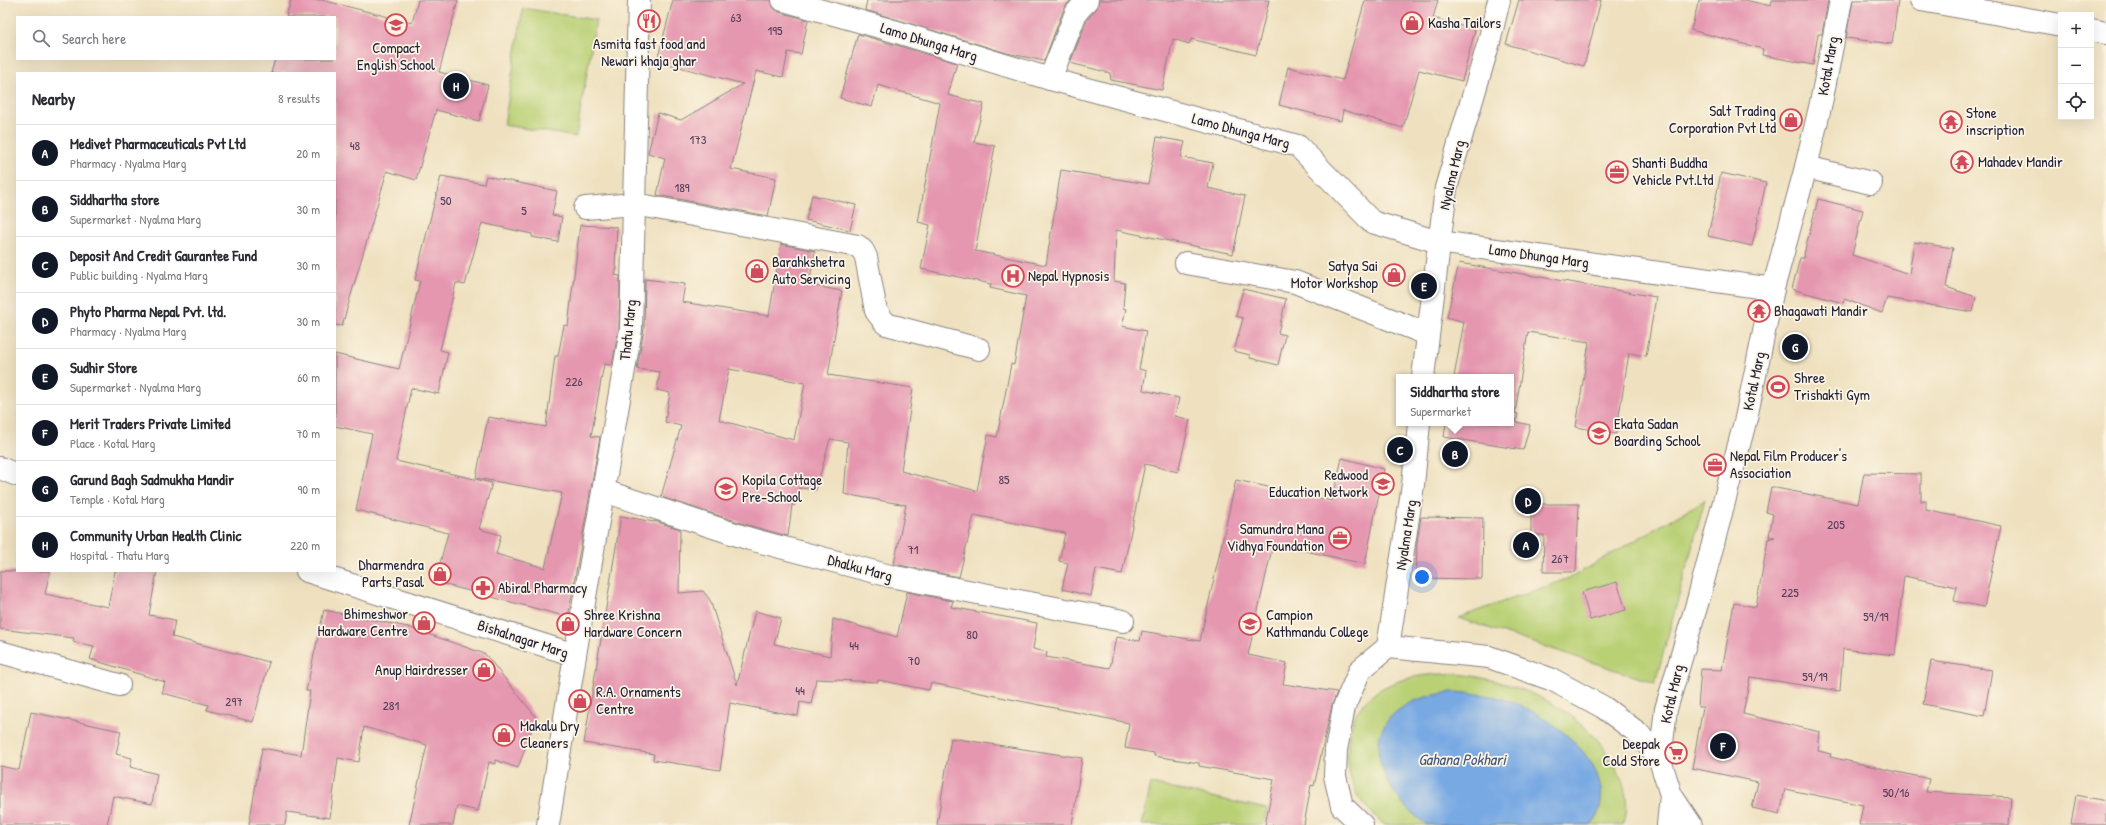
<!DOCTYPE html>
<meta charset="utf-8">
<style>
body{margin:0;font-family:"Patrick Hand",sans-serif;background:#f2f2f3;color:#2b2b33}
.controls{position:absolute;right:12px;top:12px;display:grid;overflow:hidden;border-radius:0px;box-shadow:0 4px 16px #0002}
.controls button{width:36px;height:36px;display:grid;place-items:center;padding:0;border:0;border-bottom:1px solid #e1e1e2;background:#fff;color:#2b2b33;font:20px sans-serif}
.you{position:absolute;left:1422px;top:577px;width:14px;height:14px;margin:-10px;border:3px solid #fff;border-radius:50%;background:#1a73e8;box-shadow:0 0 0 6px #1a73e833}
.badge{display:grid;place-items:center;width:26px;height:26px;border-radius:50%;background:#111827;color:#fff;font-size:13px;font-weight:700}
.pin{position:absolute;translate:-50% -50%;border:2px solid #fff;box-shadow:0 1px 4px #0006}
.popup{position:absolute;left:1396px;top:374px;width:118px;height:52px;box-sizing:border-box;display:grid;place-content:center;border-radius:0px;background:#fff;filter:drop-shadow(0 1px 3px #0005);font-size:13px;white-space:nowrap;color:#7c7c81}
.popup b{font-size:15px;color:#2b2b33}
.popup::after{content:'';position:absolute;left:50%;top:100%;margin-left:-8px;border:8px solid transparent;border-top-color:#fff}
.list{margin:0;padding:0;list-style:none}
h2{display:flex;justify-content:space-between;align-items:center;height:52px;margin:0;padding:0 16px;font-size:17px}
h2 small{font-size:13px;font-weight:400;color:#7c7c81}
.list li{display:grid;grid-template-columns:26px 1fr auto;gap:12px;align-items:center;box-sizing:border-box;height:56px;padding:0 16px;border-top:1px solid #e1e1e2}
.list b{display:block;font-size:15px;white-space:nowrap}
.list p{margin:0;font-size:13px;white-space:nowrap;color:#7c7c81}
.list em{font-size:13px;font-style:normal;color:#7c7c81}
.icon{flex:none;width:22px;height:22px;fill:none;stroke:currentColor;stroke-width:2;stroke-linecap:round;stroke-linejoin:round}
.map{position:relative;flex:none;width:2106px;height:825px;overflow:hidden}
.search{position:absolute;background:#fff;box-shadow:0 4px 16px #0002;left:16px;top:16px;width:320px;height:44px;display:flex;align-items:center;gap:10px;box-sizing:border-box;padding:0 14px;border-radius:0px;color:#7c7c81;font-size:15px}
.panel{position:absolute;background:#fff;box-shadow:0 4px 16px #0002;left:16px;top:72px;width:320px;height:500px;border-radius:0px}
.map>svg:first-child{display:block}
.green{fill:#b9d075;stroke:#6e7958}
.water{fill:#78a9e3;stroke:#4d668f}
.building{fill:#e597b0;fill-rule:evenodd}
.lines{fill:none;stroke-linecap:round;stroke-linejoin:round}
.street-casing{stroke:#88827e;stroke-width:24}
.secondary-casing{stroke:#88827e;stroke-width:24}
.street{stroke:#fff;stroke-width:22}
.secondary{stroke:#fff;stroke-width:22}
.labels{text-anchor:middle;stroke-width:3.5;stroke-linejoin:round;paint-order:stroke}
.number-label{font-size:13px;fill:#533f58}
.poi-label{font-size:15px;fill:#22223b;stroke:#fcf5e5;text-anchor:start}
.street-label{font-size:15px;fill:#22223b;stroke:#fcf5e5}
.water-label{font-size:16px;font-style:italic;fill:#44587e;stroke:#fcf5e5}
</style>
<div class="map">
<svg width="2106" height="825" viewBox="0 0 2106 825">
<rect width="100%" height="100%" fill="#fcf5e5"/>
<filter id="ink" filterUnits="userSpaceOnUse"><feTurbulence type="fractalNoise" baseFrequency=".025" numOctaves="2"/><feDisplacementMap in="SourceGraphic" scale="8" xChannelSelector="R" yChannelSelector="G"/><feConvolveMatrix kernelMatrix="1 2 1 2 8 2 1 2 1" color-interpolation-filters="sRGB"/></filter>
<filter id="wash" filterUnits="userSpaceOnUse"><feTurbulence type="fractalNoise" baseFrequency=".012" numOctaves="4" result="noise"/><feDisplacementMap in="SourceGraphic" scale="16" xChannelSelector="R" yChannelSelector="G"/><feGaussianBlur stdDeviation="0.9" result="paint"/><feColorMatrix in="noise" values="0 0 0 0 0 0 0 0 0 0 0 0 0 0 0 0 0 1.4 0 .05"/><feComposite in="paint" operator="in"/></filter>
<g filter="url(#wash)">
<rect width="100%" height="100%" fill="#efe1c0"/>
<g class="green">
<polygon points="523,8 596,20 576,137 504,125"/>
<polygon points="1705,500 1655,683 1458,618 1572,577"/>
<path d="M1459 674C1521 682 1588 711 1617 769 1626 786 1630 807 1623 825H1384C1374 815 1363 805 1356 793 1349 778 1347 761 1348 745 1352 685 1409 672 1459 674Z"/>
<polygon points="1151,784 1267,809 1263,825 1142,825"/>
</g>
<path class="water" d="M1452 692C1474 693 1496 695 1517 704 1559 721 1626 774 1592 825H1428C1392 803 1353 741 1400 709 1415 698 1433 695 1452 692Z"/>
<g id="blocks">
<g class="building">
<polygon points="291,0 322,0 412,23 418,0 458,0 439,72 488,85 479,121 436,110 416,180 387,171 342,326 335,325 335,73 271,73 275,59 335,59 335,17 286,17"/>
<polygon points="673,0 771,0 774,8 779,12 808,20 801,54 788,52 783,77 756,71 731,169 776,178 768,216 657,195 665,158 648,153 658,113 681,120 743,84 657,61"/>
<polygon points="867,0 1071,0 1064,8 1044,61 1007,53 865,10"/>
<polygon points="1099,0 1269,0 1256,55 1191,39 1189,44 1173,39 1162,90 1111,80 1110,73 1070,63 1087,20 1097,8"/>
<polygon points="1365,0 1438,0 1433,18 1475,30 1462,81 1419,70 1403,128 1343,110 1341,121 1279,105 1288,67 1343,80"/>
<polygon points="1519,0 1601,0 1584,66 1506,44"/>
<polygon points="1699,0 1745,0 1771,6 1772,0 1828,0 1822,34 1818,34 1813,65 1762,55 1763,49 1691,30"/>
<polygon points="1853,0 1898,0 1892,44 1846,38"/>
<path d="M858 34 957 63 948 95 984 104 974 142 995 146 975 251 1046 265 1061 170 1148 184 1157 137 1185 142 1181 157 1213 163 1208 188 1245 196 1233 254 1116 230 1114 281 1125 283 1123 308 1126 309 1122 326 1146 331 1139 369 1146 371 1143 390 1179 398 1175 416 1190 420 1178 472 1145 464 1122 574 1096 569 1091 596 1062 589 1068 563 1059 561 1065 533 974 515 959 577 894 564 906 505 844 494 848 442 830 439 816 490 799 488 795 505H792L788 536 754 527 661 497 681 426 665 422 670 393 657 390 660 372 637 369 644 329 645 279 685 284 682 302 769 316 781 244 815 251 809 285 842 291 828 375 913 388 901 471 977 491 988 435 997 437 1011 364 1014 365 1026 296 990 288 991 284 921 269 930 225 918 222 940 103 878 85 872 107 840 98ZM729 369 805 383 794 440 719 420Z"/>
<polygon points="1721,173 1766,183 1752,246 1708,236"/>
<polygon points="441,176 484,184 486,176 557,191 552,215 562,217 558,242 532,237 532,234 482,223 465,285 456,283 440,350 448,352 439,394 411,388 396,461 492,483 479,529 501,535 496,554 545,568 562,493 476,478 488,417 546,427 555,356 558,356 564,325 568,326 580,225 617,227 615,266 617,267 615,275 620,276 619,328 612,365 604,364 591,436 600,437 568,617 435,582 448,533 356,510 372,434 335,426 335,354 399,369 420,281 415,280"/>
<polygon points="812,195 856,205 850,230 806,220"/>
<polygon points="1818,199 1863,210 1852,255 1909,274 1914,242 1953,248 1946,287 1976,297 1973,312 1887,298 1882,313 1844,299 1843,303 1792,289 1800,258 1803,258"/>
<polygon points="1459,263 1656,297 1646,356 1629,353 1616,434 1576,427 1589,342 1528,332 1515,413 1518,414 1516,422 1530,425 1523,450 1444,437 1446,423 1511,423 1511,377 1454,377 1464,322 1447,317"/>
<polygon points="1243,289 1286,299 1278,333 1285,335 1278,365 1250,358 1250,355 1234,351 1243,318 1236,316"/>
<polygon points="1342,458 1384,469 1365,564 1273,544 1248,655 1287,663 1283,684 1337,692 1332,705 1314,786 1311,785 1304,825 1265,825 1274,779 1199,766 1199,763 1154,756 1154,753 1125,748 1129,723 931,683 929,690 878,680 878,682 816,679 811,704 800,702 798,716 730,703 720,770 653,760 654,754 584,743 621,516 654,522 654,521 680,529 679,593 703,591 710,600 737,685 755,611 781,618 774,644 830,656 833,619 897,637 907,592 953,601 951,607 1037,623 1033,649 1047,652 1046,657 1110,668 1116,637 1140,641 1142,631 1200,641 1236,480 1332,501"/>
<polygon points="1864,473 1921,474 1921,501 1926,500 1926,510 2001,526 1984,607 1954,601 1957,587 1904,576 1895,655 1843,649 1840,691 1750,677 1743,714 1820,732 1818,751 1831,754 1830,757 1929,779 1926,792 2011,797 2009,825 1859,825 1863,805 1785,789 1780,814 1752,808 1758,782 1692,768 1703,707 1698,707 1701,669 1722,670 1734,603 1756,607 1768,539 1775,537 1769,537 1773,514 1766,512 1771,487 1858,504"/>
<polygon points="1531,504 1579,504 1576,572 1543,572 1544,535 1531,535"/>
<polygon points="1421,517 1483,518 1482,579 1416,578 1417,543"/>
<polygon points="0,571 50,571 45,594 108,607 115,571 157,571 149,615 175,620 172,637 269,662 253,722 207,710 209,705 162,693 165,682 90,659 94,646 73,642 74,638 0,629"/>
<polygon points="1617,582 1626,610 1590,620 1582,592"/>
<polygon points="324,610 408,627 485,654 536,717 518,768 495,760 495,764 489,762 478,811 457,806 453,825 409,825 427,745 364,727 359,762 338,758 330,818 287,812 285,825 249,825 262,748 301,755 310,691 306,691"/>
<polygon points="1931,661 1992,670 1984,716 1923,704"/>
<polygon points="31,712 121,731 116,754 132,758 130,767 157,774 152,804 113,796 107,825 0,825 0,766 19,770"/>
<polygon points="951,738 1082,758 1072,825 937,825"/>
<polygon points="2076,795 2106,801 2106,825 2071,825"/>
</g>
</g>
</g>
<g filter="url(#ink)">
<use href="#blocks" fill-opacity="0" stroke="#88827e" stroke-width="1"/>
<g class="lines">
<g class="street-casing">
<g id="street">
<polyline points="783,0 894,31 1050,79 1298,146 1372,222 1439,242 1773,289"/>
<polyline points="1921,0 2061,25"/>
<polyline points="2091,30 2106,33"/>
<polyline points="1050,79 1076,13 1087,0"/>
<polyline points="1806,167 1871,183"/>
<polyline points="585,208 635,204 858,246 863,251 866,257 876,311 886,324 979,349"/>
<polyline points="1186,263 1295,282 1427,334"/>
<polyline points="1423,377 1446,188 1489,42 1499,0"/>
<polyline points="604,491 750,539 890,576 1123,621"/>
<polyline points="1388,647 1413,485 1419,423"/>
<polyline points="0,652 119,685"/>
<polyline points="1660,760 1666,709 1699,597 1746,418 1773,289 1806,167 1821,103 1841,0"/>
<polyline points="1671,795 1691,825"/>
<polyline points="1362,825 1342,806 1335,776 1336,750 1344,707 1360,670 1388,647 1489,657 1553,680 1603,707 1638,733 1660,760 1671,795 1668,825"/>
</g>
</g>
<g class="secondary-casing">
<g id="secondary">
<polyline points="0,468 17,475"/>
<polyline points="307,571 575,655 548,825"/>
<polyline points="575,655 631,329 639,0"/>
</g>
</g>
<use href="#street" class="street"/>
<use href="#secondary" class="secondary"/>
</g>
</g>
<defs>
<g id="restaurant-ring" transform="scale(1.15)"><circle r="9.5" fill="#fcf5e5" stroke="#d1495b" stroke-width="1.5"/><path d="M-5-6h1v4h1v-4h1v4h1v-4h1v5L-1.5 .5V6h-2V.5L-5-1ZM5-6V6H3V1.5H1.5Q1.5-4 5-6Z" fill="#d1495b"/></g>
<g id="shop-ring" transform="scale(1.15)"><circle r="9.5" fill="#fcf5e5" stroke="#d1495b" stroke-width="1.5"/><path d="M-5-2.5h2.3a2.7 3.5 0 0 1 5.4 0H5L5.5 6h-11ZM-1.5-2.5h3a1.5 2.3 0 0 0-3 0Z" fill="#d1495b"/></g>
<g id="school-ring" transform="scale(1.15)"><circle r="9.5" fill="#fcf5e5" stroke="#d1495b" stroke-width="1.5"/><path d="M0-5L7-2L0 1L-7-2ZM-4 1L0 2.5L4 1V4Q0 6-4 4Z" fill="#d1495b"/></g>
<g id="temple-ring" transform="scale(1.15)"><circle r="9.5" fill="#fcf5e5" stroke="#d1495b" stroke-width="1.5"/><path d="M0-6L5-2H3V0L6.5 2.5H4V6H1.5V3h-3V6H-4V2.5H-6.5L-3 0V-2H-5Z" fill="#d1495b"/></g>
<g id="office-ring" transform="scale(1.15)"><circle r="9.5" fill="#fcf5e5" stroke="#d1495b" stroke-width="1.5"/><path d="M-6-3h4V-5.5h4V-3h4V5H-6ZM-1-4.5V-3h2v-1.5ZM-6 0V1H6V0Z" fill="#d1495b"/></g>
<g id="hospital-ring" transform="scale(1.15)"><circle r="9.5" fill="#fcf5e5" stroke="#d1495b" stroke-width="1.5"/><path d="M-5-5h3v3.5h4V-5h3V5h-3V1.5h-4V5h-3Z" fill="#d1495b"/></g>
<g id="stadium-ring" transform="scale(1.15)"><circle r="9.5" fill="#fcf5e5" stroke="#d1495b" stroke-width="1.5"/><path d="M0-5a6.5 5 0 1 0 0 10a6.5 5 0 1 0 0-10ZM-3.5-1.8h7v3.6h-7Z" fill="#d1495b"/></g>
<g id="pharmacy-ring" transform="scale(1.15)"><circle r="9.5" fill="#fcf5e5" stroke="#d1495b" stroke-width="1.5"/><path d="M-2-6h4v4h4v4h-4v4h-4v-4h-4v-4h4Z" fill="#d1495b"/></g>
<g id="university-ring" transform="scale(1.15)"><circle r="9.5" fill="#fcf5e5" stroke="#d1495b" stroke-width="1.5"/><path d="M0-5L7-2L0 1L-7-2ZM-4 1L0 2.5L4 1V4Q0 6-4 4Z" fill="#d1495b"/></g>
<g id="supermarket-ring" transform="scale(1.15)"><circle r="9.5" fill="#fcf5e5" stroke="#d1495b" stroke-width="1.5"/><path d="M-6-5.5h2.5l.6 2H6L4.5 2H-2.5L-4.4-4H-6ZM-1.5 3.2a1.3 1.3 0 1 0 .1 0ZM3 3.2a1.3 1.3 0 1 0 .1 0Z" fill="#d1495b"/></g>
</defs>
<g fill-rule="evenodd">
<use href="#restaurant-ring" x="649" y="21"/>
<use href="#shop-ring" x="1412" y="23"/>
<use href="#school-ring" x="396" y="25"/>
<use href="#shop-ring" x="1791" y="120"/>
<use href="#temple-ring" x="1951" y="122"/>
<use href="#temple-ring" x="1962" y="162"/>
<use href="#office-ring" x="1617" y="172"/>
<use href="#shop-ring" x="757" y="271"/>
<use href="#shop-ring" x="1394" y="275"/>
<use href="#hospital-ring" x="1013" y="276"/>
<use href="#temple-ring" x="1759" y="311"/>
<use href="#stadium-ring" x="1778" y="387"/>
<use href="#school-ring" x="1599" y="433"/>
<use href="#office-ring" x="1715" y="465"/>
<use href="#school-ring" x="1383" y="484"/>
<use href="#school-ring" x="726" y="489"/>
<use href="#office-ring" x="1340" y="538"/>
<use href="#shop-ring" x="440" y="574"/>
<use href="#pharmacy-ring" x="483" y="588"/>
<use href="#shop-ring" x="424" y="623"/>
<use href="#shop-ring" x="568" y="624"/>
<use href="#university-ring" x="1250" y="624"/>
<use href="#shop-ring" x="484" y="670"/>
<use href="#shop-ring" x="580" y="701"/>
<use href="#shop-ring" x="504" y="735"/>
<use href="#supermarket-ring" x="1676" y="753"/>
</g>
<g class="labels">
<g class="number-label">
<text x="736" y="22">63</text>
<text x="775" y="35">195</text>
<text x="698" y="144">173</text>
<text x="355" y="150">48</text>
<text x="682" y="192">189</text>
<text x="446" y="205">50</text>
<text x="524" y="215">5</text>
<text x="574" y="386">226</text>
<text x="1004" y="484">85</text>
<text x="1836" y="529">205</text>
<text x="913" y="554">71</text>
<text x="1560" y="563">267</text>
<text x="1790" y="597">225</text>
<text x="1876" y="621">59/19</text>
<text x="972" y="639">80</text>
<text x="854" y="650">44</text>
<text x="914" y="665">70</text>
<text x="1815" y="681">59/19</text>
<text x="800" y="695">44</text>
<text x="234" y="706">297</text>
<text x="391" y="710">281</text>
<text x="1896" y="797">50/16</text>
</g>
<g class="poi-label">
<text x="1428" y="28">Kasha Tailors</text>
<text x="649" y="49" text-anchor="middle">Asmita fast food and<tspan x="649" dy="17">Newari khaja ghar</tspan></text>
<text x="396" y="53" text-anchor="middle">Compact<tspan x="396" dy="17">English School</tspan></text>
<text x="1776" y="116" text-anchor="end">Salt Trading<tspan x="1776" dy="17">Corporation Pvt Ltd</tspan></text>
<text x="1966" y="118">Stone<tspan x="1966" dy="17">inscription</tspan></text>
<text x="1978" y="167">Mahadev Mandir</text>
<text x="1632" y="168">Shanti Buddha<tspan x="1632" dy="17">Vehicle Pvt.Ltd</tspan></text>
<text x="772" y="267">Barahkshetra<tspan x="772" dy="17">Auto Servicing</tspan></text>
<text x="1378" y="271" text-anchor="end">Satya Sai<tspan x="1378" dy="17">Motor Workshop</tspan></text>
<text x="1028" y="281">Nepal Hypnosis</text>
<text x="1774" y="316">Bhagawati Mandir</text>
<text x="1794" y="383">Shree<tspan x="1794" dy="17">Trishakti Gym</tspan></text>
<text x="1614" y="429">Ekata Sadan<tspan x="1614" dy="17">Boarding School</tspan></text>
<text x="1730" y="461">Nepal Film Producer's<tspan x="1730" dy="17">Association</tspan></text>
<text x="1368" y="480" text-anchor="end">Redwood<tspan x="1368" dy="17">Education Network</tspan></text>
<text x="742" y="485">Kopila Cottage<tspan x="742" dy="17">Pre-School</tspan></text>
<text x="1324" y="534" text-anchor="end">Samundra Mana<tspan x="1324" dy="17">Vidhya Foundation</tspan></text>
<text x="424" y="570" text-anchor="end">Dharmendra<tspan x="424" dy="17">Parts Pasal</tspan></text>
<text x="498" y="593">Abiral Pharmacy</text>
<text x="408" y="619" text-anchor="end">Bhimeshwor<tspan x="408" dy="17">Hardware Centre</tspan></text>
<text x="584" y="620">Shree Krishna<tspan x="584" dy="17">Hardware Concern</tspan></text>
<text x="1266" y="620">Campion<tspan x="1266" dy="17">Kathmandu College</tspan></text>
<text x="468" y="675" text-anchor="end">Anup Hairdresser</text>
<text x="596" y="697">R.A. Ornaments<tspan x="596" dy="17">Centre</tspan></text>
<text x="520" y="731">Makalu Dry<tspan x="520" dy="17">Cleaners</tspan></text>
<text x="1660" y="749" text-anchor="end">Deepak<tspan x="1660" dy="17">Cold Store</tspan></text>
</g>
<g class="street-label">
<text transform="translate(929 42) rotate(17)" y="5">Lamo Dhunga Marg</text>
<text transform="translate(1828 66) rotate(-80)" y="5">Kotal Marg</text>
<text transform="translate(1241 131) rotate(15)" y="5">Lamo Dhunga Marg</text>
<text transform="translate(1452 175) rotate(-77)" y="5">Nyalma Marg</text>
<text transform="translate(1539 256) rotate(8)" y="5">Lamo Dhunga Marg</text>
<text transform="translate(628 330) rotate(-84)" y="5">Thatu Marg</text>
<text transform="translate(1754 381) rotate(-78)" y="5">Kotal Marg</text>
<text transform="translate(1406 535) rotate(-81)" y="5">Nyalma Marg</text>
<text transform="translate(860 568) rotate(15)" y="5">Dhalku Marg</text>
<text transform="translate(523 639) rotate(18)" y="5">Bishalnagar Marg</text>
<text transform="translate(1672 694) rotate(-77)" y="5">Kotal Marg</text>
</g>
<g class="water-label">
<text x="1462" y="765">Gahana Pokhari</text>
</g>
</g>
</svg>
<div class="controls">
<button>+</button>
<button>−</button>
<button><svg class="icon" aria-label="locate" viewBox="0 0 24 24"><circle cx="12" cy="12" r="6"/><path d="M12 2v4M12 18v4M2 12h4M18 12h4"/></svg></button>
</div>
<div class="you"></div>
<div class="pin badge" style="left:1526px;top:545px">A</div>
<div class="pin badge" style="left:1455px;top:454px">B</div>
<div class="popup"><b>Siddhartha store</b>Supermarket</div>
<div class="pin badge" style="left:1400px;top:450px">C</div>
<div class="pin badge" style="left:1528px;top:501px">D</div>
<div class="pin badge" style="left:1424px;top:286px">E</div>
<div class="pin badge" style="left:1723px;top:746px">F</div>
<div class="pin badge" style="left:1795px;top:347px">G</div>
<div class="pin badge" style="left:456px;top:86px">H</div>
<div class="search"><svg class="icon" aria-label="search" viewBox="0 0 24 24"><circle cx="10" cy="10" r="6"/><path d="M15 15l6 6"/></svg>Search here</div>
<section class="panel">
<h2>Nearby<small>8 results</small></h2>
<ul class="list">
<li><span class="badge">A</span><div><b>Medivet Pharmaceuticals Pvt Ltd</b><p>Pharmacy · Nyalma Marg</p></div><em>20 m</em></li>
<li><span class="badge">B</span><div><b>Siddhartha store</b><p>Supermarket · Nyalma Marg</p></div><em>30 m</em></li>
<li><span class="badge">C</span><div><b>Deposit And Credit Gaurantee Fund</b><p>Public building · Nyalma Marg</p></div><em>30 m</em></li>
<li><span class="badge">D</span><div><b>Phyto Pharma Nepal Pvt. ltd.</b><p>Pharmacy · Nyalma Marg</p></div><em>30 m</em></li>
<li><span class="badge">E</span><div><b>Sudhir Store</b><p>Supermarket · Nyalma Marg</p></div><em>60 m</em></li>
<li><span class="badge">F</span><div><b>Merit Traders Private Limited</b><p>Place · Kotal Marg</p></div><em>70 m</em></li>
<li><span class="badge">G</span><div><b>Garund Bagh Sadmukha Mandir</b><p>Temple · Kotal Marg</p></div><em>90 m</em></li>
<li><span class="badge">H</span><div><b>Community Urban Health Clinic</b><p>Hospital · Thatu Marg</p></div><em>220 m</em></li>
</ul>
</section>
</div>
